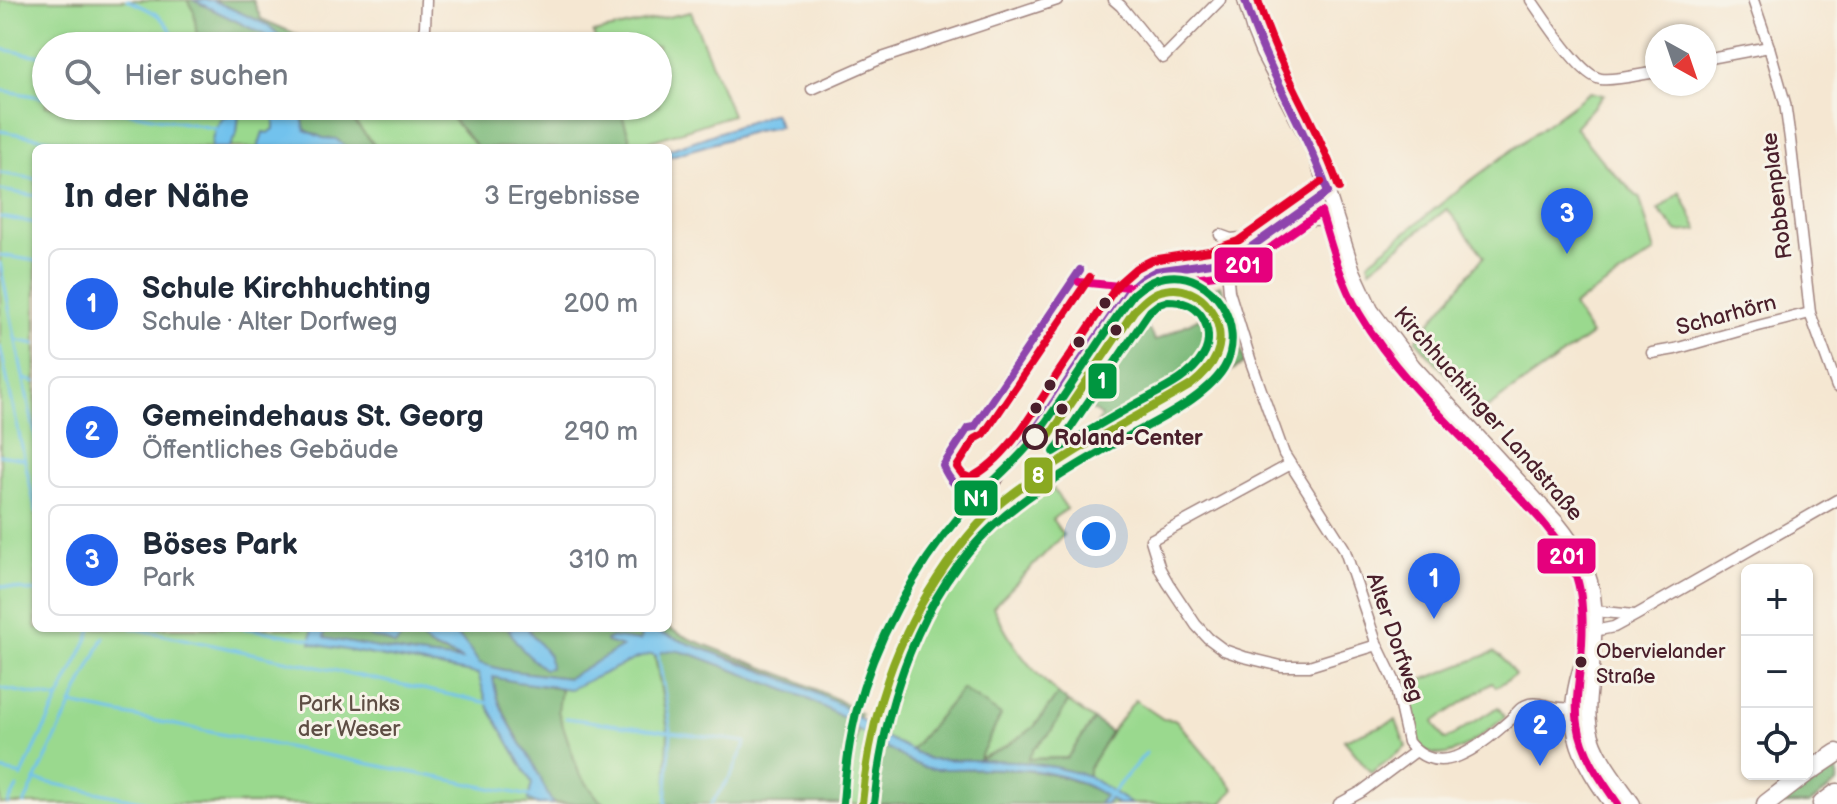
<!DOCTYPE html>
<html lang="de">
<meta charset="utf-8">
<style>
body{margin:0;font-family:"Balsamiq Sans",sans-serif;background:#f6f6f7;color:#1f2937}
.controls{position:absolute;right:24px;bottom:24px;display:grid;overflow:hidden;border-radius:12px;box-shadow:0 2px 6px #0004}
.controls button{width:72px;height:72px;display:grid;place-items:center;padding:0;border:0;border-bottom:2px solid #e0e1e3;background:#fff;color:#1f2937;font:40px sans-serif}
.compass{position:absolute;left:1645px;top:24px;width:72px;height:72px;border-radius:50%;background:#fff;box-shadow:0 2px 6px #0004;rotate:140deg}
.you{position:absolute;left:1096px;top:536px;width:28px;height:28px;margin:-20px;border:6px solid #fff;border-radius:50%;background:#1a73e8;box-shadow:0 0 0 12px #1a73e833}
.badge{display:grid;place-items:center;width:52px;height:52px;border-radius:50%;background:#2563eb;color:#fff;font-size:26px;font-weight:700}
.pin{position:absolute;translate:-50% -66px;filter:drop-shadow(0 2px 4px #0008)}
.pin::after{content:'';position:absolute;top:42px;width:28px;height:24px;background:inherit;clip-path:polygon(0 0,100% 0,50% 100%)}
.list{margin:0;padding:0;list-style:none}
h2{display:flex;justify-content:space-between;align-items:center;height:104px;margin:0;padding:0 32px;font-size:34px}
h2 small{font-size:26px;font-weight:400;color:#747a83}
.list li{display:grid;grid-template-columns:52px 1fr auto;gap:24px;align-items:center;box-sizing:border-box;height:112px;margin:0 16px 16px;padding:0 16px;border:2px solid #e0e1e3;border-radius:12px}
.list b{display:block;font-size:30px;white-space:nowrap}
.list p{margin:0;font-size:26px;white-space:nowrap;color:#747a83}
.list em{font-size:26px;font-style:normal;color:#747a83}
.icon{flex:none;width:44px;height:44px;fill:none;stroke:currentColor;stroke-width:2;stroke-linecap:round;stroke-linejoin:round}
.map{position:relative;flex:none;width:1837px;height:804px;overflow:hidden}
.search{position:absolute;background:#fff;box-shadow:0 2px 6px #0004;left:32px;top:32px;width:640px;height:88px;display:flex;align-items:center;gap:20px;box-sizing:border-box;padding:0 28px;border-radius:44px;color:#747a83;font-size:30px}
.panel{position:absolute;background:#fff;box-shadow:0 2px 6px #0004;left:32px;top:144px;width:640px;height:488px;border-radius:12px}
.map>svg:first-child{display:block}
.green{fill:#9ad98e;stroke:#727c5c;stroke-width:2}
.forest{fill:#7bb979;stroke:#626c52;stroke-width:2}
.water{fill:#72c2ed;stroke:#5e708c;stroke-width:2}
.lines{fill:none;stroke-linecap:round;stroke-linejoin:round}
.stream{stroke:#72c2ed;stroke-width:3}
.street-casing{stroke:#a0837e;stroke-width:13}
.secondary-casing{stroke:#a0837e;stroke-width:17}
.highway-casing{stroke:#a0837e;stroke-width:21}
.street{stroke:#fff;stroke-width:10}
.secondary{stroke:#fff;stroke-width:14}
.highway{stroke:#fff;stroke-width:18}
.tram{stroke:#4a1f2b;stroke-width:2}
.bus-1-casing{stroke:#f7f3e8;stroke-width:14}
.bus-2-casing{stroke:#f7f3e8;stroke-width:14}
.bus-3-casing{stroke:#f7f3e8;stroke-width:14}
.bus-1{stroke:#8e44ad;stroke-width:8}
.bus-2{stroke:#e5007d;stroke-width:8}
.bus-3{stroke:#e4002b;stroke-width:8}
.tram-1-casing{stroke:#f7f3e8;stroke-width:14}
.tram-2-casing{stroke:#f7f3e8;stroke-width:14}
.tram-3-casing{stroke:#f7f3e8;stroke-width:14}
.tram-1{stroke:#8aa921;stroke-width:8}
.tram-2{stroke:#009640;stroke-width:8}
.tram-3{stroke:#009640;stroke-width:8}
.bus-dot{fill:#4a1f2b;stroke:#f7f3e8;stroke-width:3}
.stop-dot{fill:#f7f3e8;stroke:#4a1f2b;stroke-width:4}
.labels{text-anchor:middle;stroke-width:6;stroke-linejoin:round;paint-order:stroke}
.bus-label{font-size:20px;fill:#4a1f2b;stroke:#f7f3e8;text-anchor:start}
.street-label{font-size:22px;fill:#4a1f2b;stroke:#f7f3e8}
.stop-label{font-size:22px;font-weight:bold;fill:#4a1f2b;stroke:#f7f3e8;text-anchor:start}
.park-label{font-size:22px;fill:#5e4e44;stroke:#f7f3e8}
.line-badge{stroke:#f7f3e8;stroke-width:3}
.badge-label{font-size:22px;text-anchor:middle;font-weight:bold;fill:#fff}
</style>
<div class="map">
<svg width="1837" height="804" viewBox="0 0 1837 804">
<rect width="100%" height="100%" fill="#f7f3e8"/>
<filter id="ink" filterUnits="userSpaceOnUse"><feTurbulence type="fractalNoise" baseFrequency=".0125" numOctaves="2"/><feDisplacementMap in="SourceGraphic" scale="16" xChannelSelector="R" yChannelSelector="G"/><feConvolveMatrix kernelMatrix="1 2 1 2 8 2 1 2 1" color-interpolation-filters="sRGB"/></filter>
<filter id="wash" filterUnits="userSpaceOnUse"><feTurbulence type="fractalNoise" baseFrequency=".006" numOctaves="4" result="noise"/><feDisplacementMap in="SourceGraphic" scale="32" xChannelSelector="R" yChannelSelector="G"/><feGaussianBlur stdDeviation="1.8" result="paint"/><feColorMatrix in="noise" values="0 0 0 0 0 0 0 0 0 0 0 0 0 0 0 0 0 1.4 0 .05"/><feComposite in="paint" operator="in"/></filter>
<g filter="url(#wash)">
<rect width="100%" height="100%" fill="#f5e7d2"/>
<g class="green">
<path d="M0 0H253L261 19 298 35 309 46H46V106H461L501 148H36V628H668L689 643 853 713 876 731 885 694 916 626 951 572 993 522 1047 480 1067 509 1052 519 1063 535 993 607C1011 644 1027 666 1058 694L1034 727 1005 747 979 760 1089 768 1111 732 1135 700 1163 719 1176 720 1234 789 1222 804H0Z"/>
<polygon points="691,12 732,115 633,147 619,106 658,106 658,46 598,46 593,33"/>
<polygon points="1590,92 1604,95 1575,127 1603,162 1640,199 1655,252 1573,306 1591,335 1480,413 1416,340 1484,256 1447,209 1370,269 1368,262 1466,184"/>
<polygon points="1680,192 1698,230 1678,232 1658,210"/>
<path d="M1494 652 1501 656 1515 675 1496 687 1492 683 1433 722 1445 740 1498 707 1505 717C1483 735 1435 779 1415 737 1407 723 1407 703 1404 687Z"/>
<polygon points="1068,702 1094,720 1067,758 1028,759 1034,748 1050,733"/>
<polygon points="1396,720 1406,747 1371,773 1344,740"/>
</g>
<g class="forest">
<polygon points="187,0 193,0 263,34 278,46 243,46 219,41 220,46 198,46 194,12"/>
<polygon points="212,0 253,0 261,19 298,35 309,46 291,46 268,25"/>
<polygon points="300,106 341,106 377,148 347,148 336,139 323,138 305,130"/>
<polygon points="441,106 619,106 633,148 478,148"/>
<path d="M1221 285 1245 363 1196 390C1206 379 1219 369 1225 355 1234 332 1222 305 1204 291Z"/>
<path d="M1140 313 1155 341 1201 317 1213 337C1212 343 1211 350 1209 355 1192 386 1125 415 1094 432L1101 416 1086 405 1113 364 1133 324Z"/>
<path d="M325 628H365L391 643 401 639 407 630C422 635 422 642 433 648 443 653 454 655 464 661L416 655 323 638Z"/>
<path d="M431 628H631L641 637 640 641 612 638 607 642 623 647 568 678 504 670 478 663C473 655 466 641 457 636 449 632 439 633 431 628Z"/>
<path d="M643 628H668L690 639 794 679 836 699 861 714 860 718C795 675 716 654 643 628Z"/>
<polygon points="663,650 680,651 694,655 804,697 849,720 858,730 849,773 848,804 666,804 668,730 655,656"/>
<path d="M493 677 561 689 558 711 579 773 600 801 609 804 551 803C543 785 535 768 526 752 513 728 496 704 493 677Z"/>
<polygon points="962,689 1001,715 979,759 1005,747 1034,727 1058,694 1068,702 1050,733 1034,748 1028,759 1067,758 1094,720 1111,732 1089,768 1089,776 1054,767 1014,761 929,759 910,751"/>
<path d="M875 741 892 749 909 761 923 767 935 769C992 769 1055 763 1105 796L1099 804H867Z"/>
<polygon points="1837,761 1837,783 1809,804 1774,804"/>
</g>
<g class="water">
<polygon points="193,0 212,0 268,25 291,46 278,46 263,34"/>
<path d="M227 106H240L237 133 229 148H211C212 135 215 128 223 118L227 117Z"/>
<polygon points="269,106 300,106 305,130 323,138 336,139 347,148 303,148 301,146 295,146 294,148 258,148 263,132 268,133 274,129 274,114"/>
<polygon points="774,113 780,127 755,131 668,157 668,150"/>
<path d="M312 628H325L324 638 416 655 462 660C453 653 439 652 430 646 421 639 418 633 407 630L395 646C391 643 385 640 381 639 372 638 368 638 364 629L431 628C439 633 449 632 457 636 466 641 473 655 479 663L504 670 568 678 622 647 607 642 606 640 612 637 640 641 641 637 631 628H643L660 633 792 682 839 704 885 737 929 759 1014 761 1054 767 1089 776 1131 804H1118L1110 799 1105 804H1099L1105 796C1056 762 991 769 934 769L923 767 909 761 858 730 848 720 804 697 694 655C680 651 667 647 655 656L652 654 635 659 570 689 516 682 493 677C496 710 521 741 536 769 542 781 546 793 553 804H538L528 800 532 783 488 706 478 674 318 645 311 643Z"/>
<path d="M508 628H527L549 656 550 668 544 669C529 658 516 644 508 628Z"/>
</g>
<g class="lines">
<g class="stream">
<path d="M127 0C157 13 165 16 180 46"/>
<polyline points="0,49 46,57"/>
<polyline points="0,90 46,98"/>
<polyline points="92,106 218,129"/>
<polyline points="0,131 99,148"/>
<polyline points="0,173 36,179"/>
<polyline points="0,190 36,196"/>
<polyline points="0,217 36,223"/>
<polyline points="0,255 36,261"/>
<polyline points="0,263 36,440"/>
<polyline points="16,340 36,344"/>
<polyline points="0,346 36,512"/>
<polyline points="24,379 36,382"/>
<polyline points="0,455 24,459"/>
<polyline points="0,586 36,592"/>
<polyline points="132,628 489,703"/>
<polyline points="244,628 315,640"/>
<polyline points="658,653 671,732 666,804"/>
<polyline points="0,688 58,699"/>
<polyline points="71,704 530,796"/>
<polyline points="566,718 746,742 732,774 711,804"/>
<polyline points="0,770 22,775"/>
<polyline points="21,777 88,638 91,630 89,628"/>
<polyline points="35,780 155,804"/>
<polyline points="1110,795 1146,753"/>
<polyline points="8,804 17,787"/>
<polyline points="24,804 104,637"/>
</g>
</g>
</g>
<g filter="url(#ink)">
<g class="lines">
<g class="street-casing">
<g id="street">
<polyline points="1114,0 1121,6 1163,58 1220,0"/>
<path d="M1531 0C1544 18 1580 76 1601 79 1616 81 1641 74 1657 72"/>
<polyline points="1753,0 1769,47 1785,103 1790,139 1810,313 1837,387"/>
<polyline points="421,40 425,27 426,0"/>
<polyline points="1705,59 1769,47"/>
<polyline points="812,89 882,58 1057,0"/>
<polyline points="1220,235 1231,239 1250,237 1326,183"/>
<path d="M1253 257C1264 250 1275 242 1286 234 1305 221 1318 212 1338 229"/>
<path d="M1227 269 1229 291 1251 362 1284 454 1344 548 1377 645 1394 680 1408 742C1440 783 1482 744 1510 720 1516 714 1521 706 1529 704 1538 702 1546 706 1554 707 1562 709 1571 708 1579 708"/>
<polyline points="1652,353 1675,349 1742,330 1810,313"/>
<polyline points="1289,465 1151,540 1160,569 1168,583 1196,625 1208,638 1224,650 1244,657 1281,666 1309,666 1377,645"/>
<polyline points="1595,611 1634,615"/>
<polyline points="1594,631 1614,627 1636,615 1837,500"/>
<polyline points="1339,804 1361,792 1416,751"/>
</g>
</g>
<g class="secondary-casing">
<g id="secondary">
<path d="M1245 0 1254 31 1263 53 1315 153 1353 271 1371 310 1413 366 1557 523C1599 574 1597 604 1592 667 1590 687 1586 709 1590 729 1596 757 1617 781 1633 804"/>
<path d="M1589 645C1562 712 1569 746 1612 804"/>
</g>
</g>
<g class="highway-casing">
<g id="highway">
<polyline points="1807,773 1837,753"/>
<polyline points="1766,804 1805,774"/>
<polyline points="1822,804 1837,793"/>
</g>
</g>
<use href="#street" class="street"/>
<use href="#secondary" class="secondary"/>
<use href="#highway" class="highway"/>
<g class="tram">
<polyline points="1067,426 1106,368 1130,317"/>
<path d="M953 554 1133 290C1163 263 1186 274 1221 265 1252 257 1279 231 1304 212"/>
</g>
<g class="bus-1-casing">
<g id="bus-1">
<path d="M1245 0C1265 68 1305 126 1328 192"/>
<path d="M1080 270 974 427 968 428 943 466C948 478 959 495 975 490 1008 479 1050 407 1070 377 1089 348 1109 319 1129 290L1143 278 1156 271 1212 263 1244 252 1328 192"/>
</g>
</g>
<g class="bus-2-casing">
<g id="bus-2">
<polyline points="1079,282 1139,288 1169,287"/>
<path d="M1054 421 1138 298 1150 288 1160 283 1215 275 1249 263 1321 212C1331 246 1341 282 1359 313 1393 371 1443 418 1489 465 1518 497 1555 528 1573 568 1586 596 1583 639 1580 669 1578 688 1575 706 1578 724 1582 754 1601 780 1618 804"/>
</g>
</g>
<g class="bus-3-casing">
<g id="bus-3">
<path d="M1258 0C1277 66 1317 123 1339 188"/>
<path d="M1090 277 984 434 975 439 957 467 963 475 970 478C1009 459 1037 405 1060 370 1080 341 1099 312 1119 283L1136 268 1152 260 1209 251 1238 241 1321 182"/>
</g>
</g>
<use href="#bus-1" class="bus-1"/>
<use href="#bus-2" class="bus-2"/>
<use href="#bus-3" class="bus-3"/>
<g class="tram-1-casing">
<path id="tram-1" d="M862 804C870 715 895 638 946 565 963 541 981 518 1003 501 1061 455 1128 422 1191 385 1201 377 1211 368 1216 356 1230 324 1202 282 1165 290 1152 292 1143 302 1134 311L1050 435"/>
</g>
<g class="tram-2-casing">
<path id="tram-2" d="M1168 301C1181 301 1193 304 1201 315 1209 327 1211 343 1203 356 1189 380 1157 392 1134 405 1107 420 1080 436 1054 452L1150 311 1159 304Z"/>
</g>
<g class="tram-3-casing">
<path id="tram-3" d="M843 803C845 773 849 742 856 713 874 643 914 569 961 514 983 488 1012 467 1033 440 1068 393 1098 341 1133 294 1142 286 1152 279 1165 277 1213 269 1248 327 1224 368 1204 401 1144 427 1110 446 1070 469 1029 493 994 525 919 594 884 705 874 804"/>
</g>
<use href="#tram-1" class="tram-1"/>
<use href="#tram-2" class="tram-2"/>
<use href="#tram-3" class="tram-3"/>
</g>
</g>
<g class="bus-dot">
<circle cx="1105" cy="303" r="7"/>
<circle cx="1116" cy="330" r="7"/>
<circle cx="1079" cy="342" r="7"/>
<circle cx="1050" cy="385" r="7"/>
<circle cx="1036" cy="408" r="7"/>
<circle cx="1062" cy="409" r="7"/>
<circle cx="1581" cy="662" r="7"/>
</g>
<circle class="stop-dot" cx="1035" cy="437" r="11"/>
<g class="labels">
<g class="bus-label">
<text x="1596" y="658">Obervielander<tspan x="1596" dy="25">Straße</tspan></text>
</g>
<g class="street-label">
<text transform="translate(1776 196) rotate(-97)" y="8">Robbenplate</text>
<text transform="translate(1726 314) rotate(-15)" y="8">Scharhörn</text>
<text transform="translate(1489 413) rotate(49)" y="8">Kirchhuchtinger Landstraße</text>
<text transform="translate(1396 637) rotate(71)" y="8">Alter Dorfweg</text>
</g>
<g class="stop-label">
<text x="1054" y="445">Roland-Center</text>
</g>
<g class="park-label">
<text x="349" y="711">Park Links<tspan x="349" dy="25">der Weser</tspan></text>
</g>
</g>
<g class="line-badge">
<rect x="1213" y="246" width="61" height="38" rx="8" fill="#e5007d"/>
<rect x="1087" y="362" width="31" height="38" rx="8" fill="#009640"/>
<rect x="1023" y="456" width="31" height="39" rx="8" fill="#8aa921"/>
<rect x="953" y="479" width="46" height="38" rx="8" fill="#009640"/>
<rect x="1536" y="537" width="61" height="38" rx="8" fill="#e5007d"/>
</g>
<g class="badge-label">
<text x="1243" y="273">201</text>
<text x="1102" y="388">1</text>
<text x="1038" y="483">8</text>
<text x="976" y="506">N1</text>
<text x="1567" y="564">201</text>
</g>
</svg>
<div class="controls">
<button>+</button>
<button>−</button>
<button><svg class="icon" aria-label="locate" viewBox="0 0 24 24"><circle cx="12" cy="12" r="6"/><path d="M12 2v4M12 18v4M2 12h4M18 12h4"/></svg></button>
</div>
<svg class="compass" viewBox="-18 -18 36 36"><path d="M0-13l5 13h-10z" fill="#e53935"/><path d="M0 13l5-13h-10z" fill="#747a83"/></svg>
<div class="you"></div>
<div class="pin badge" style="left:1434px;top:619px">1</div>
<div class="pin badge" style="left:1540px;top:766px">2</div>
<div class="pin badge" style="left:1567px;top:254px">3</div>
<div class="search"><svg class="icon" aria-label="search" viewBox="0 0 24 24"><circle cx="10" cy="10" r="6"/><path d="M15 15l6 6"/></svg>Hier suchen</div>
<section class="panel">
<h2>In der Nähe<small>3 Ergebnisse</small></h2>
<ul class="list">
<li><span class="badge">1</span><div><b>Schule Kirchhuchting</b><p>Schule · Alter Dorfweg</p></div><em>200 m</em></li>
<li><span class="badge">2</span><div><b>Gemeindehaus St. Georg</b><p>Öffentliches Gebäude</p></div><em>290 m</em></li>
<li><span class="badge">3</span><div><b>Böses Park</b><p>Park</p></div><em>310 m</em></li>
</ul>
</section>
</div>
